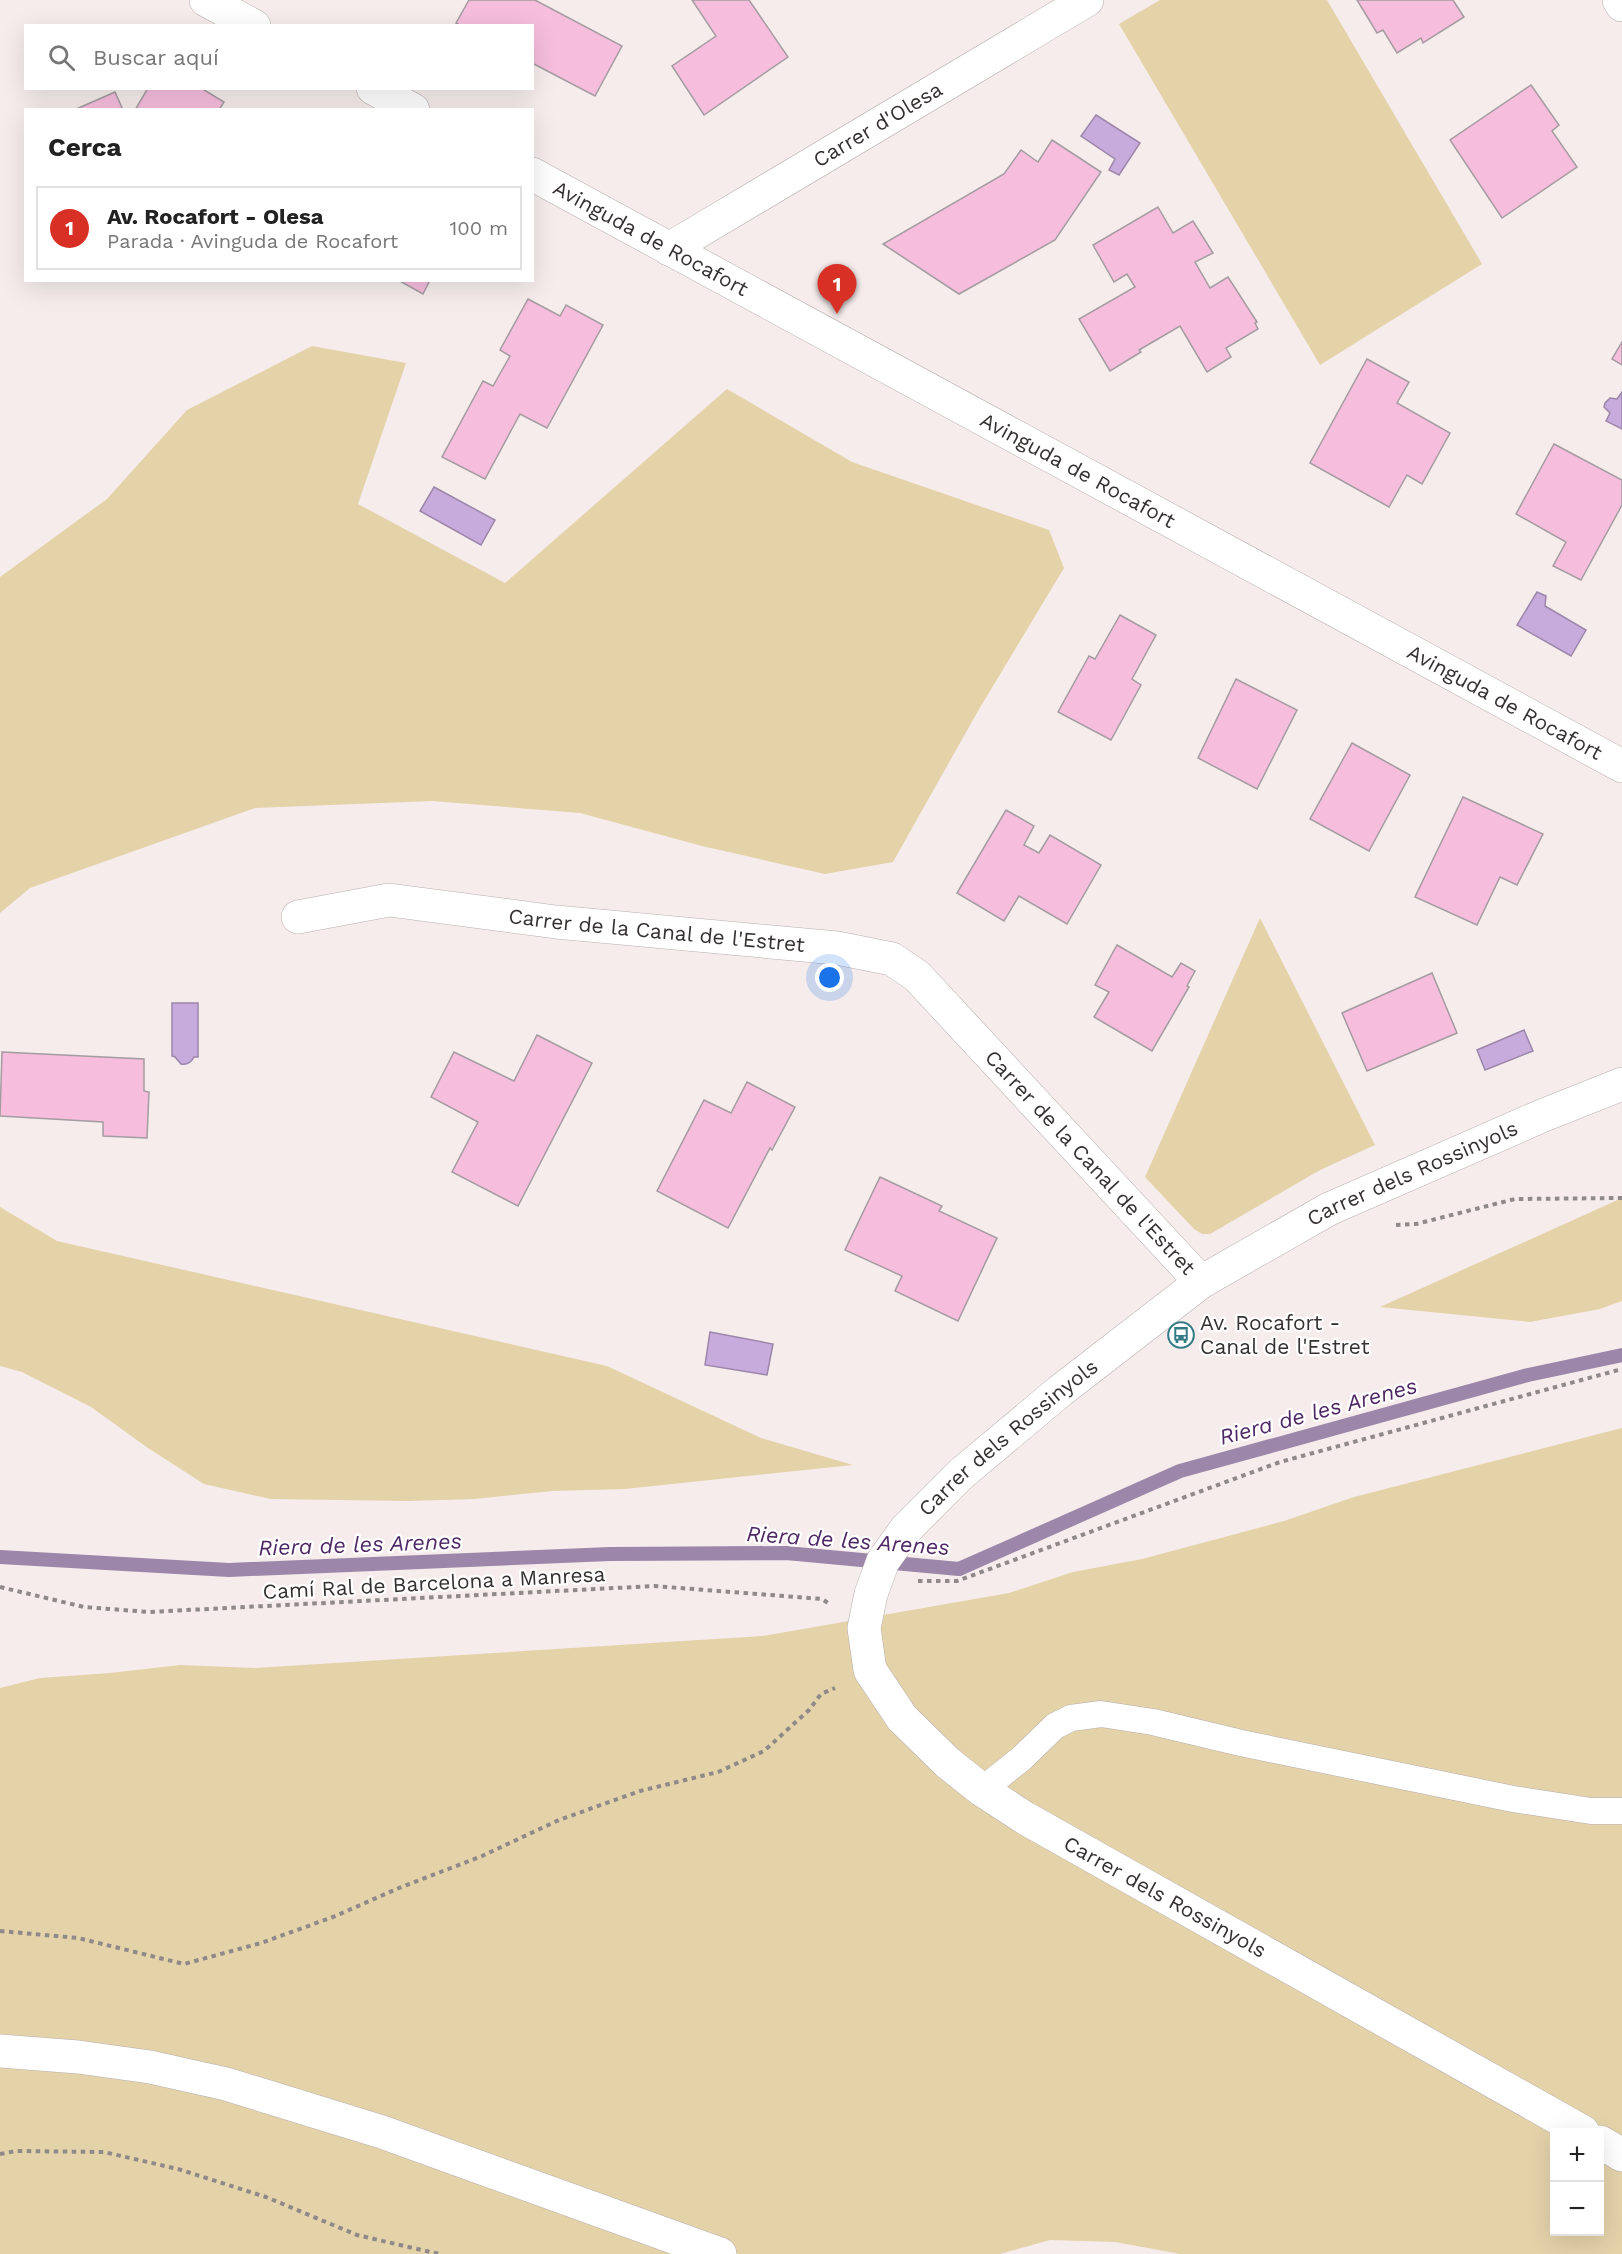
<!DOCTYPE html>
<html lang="es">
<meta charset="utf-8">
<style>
body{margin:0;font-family:"Work Sans",sans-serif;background:#f6f6f6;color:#222}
.controls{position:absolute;right:18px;bottom:18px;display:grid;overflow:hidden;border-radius:0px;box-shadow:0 6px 24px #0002}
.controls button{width:54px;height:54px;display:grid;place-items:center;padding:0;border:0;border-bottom:2px solid #e0e0e0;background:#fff;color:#222;font:30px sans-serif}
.you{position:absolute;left:830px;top:978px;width:21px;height:21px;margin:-15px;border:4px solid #fff;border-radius:50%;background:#1a73e8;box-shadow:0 0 0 9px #1a73e833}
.badge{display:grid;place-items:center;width:39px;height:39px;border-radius:50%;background:#d93025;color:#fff;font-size:20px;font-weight:700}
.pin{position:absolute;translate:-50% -50px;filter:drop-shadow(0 2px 3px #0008)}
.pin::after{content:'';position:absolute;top:32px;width:21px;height:18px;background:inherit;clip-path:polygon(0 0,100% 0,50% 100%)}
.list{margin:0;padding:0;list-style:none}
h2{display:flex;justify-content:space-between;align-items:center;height:78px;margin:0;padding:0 24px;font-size:26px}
h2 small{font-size:20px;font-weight:400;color:#767676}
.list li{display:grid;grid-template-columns:39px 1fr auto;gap:18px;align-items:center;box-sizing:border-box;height:84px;margin:0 12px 12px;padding:0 12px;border:2px solid #e0e0e0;border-radius:0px}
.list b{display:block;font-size:22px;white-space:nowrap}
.list p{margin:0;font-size:20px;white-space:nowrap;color:#767676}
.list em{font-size:20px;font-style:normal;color:#767676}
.icon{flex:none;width:33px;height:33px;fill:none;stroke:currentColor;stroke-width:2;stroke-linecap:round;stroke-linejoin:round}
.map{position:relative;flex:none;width:1622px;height:2254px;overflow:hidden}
.search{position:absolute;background:#fff;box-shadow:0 6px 24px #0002;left:24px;top:24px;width:510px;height:66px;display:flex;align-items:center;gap:15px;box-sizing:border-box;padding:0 21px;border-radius:0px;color:#767676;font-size:22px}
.panel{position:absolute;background:#fff;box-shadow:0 6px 24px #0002;left:24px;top:108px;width:510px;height:174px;border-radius:0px}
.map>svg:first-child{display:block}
.green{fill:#e4d2a9;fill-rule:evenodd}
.water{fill:#c8abdd;stroke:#9c86a9;stroke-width:1.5}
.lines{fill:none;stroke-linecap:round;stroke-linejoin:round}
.stream{stroke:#9c86a9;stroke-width:14}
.building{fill:#f6bddd;stroke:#a39ca0;stroke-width:1.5}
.lane-casing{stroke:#b7aeae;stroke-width:27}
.street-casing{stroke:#b7aeae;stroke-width:34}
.secondary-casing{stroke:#b7aeae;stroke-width:34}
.path{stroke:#8f8989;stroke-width:4;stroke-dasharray:4.5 4.5;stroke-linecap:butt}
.lane{stroke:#fff;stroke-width:26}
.street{stroke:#fff;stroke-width:33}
.secondary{stroke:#fff;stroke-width:33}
.labels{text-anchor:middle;stroke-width:4.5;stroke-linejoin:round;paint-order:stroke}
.street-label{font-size:21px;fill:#353131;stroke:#fff}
.poi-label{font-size:21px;fill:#353131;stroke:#fff;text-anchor:start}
.water-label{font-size:22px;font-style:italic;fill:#4e2865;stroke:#fff}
</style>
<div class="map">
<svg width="1622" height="2254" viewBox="0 0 1622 2254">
<rect width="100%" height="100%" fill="#f6ecec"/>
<g class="green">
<polygon points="1160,0 1327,0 1482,264 1320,365 1119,24"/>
<polygon points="312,346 406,363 358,504 505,583 727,389 852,462 1049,530 1064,568 978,711 893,862 825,874 702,846 580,813 432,801 255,808 30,888 0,913 0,577 107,499 187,410"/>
<polygon points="1260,918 1375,1145 1320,1170 1210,1234 1202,1234 1194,1229 1145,1177"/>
<polygon points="1622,1198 1622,1301 1600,1309 1530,1322 1380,1307"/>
<polygon points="0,1207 57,1241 607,1366 761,1438 853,1465 625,1489 552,1491 475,1499 407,1501 271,1499 204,1484 148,1448 91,1407 22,1372 0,1366"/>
<path d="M1622 1428V2254H1180L1115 2242 1050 2240 1000 2254H0V1688L40 1678 110 1673 180 1665 255 1668 763 1636 1009 1593 1073 1572 1142 1559 1217 1539 1284 1521 1354 1497ZM1554 2132H1600V2232H1554Z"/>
</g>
<g class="water">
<polygon points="1096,115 1140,143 1119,175 1109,170 1115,159 1081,136"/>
<polygon points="1622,392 1622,429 1606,421 1610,413 1604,407 1605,403 1610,398 1617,399"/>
<polygon points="434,487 495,520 481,545 420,511"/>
<polygon points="1537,592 1546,596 1545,606 1586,630 1571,656 1517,625"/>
<path d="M172 1003H198V1057H194C191 1063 187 1065 181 1064L175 1057 172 1056Z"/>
<polygon points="1524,1030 1533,1051 1485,1070 1477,1050"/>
<polygon points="710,1332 773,1344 767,1375 705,1365"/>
</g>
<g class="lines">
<polyline class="stream" points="0,1557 229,1570 610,1554 786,1553 959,1569 1180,1471 1528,1375 1622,1355"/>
</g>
<g class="building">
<polygon points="469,0 535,0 622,46 595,96 532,63 532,26 461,26 456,23"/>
<polygon points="692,0 749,0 788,57 704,115 672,66 716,36"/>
<polygon points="1357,0 1453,0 1464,17 1423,43 1421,38 1397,53 1383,30 1377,33"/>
<polygon points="1531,85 1559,125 1552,131 1577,167 1502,218 1450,140"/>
<polygon points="148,88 201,88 224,102 219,110 135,110"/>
<polygon points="115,92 123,110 74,110"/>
<polygon points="1052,140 1101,172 1055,240 959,294 883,244 1004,174 1021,150 1038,162"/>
<polygon points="1158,207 1173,233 1193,221 1213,253 1195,262 1210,288 1228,277 1257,322 1255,323 1258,329 1226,348 1231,357 1207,372 1180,326 1139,350 1141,352 1110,371 1079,319 1135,287 1127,274 1114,282 1093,245"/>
<polygon points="398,280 430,280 423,294"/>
<polygon points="528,299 560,316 566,305 603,325 547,428 520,414 485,479 442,457 483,381 493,386 510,356 500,350"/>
<polygon points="1622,342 1622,365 1612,359"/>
<polygon points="1367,359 1409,382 1397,403 1450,433 1422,484 1407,475 1389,507 1310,463"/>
<polygon points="1554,444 1622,480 1622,505 1581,580 1553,566 1566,542 1516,514"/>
<polygon points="1120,615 1156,635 1132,679 1141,685 1111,740 1058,712 1089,656 1095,659"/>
<polygon points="1236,679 1297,710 1257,789 1198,758"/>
<polygon points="1352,743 1410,775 1369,851 1310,819"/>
<polygon points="1463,797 1543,834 1517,885 1500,877 1477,925 1415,897"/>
<polygon points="1006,810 1034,826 1024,845 1039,853 1050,835 1101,865 1067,924 1019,896 1004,921 957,893"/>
<polygon points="1117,945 1172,977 1181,963 1195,971 1187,986 1189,987 1152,1051 1094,1017 1109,992 1095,985"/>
<polygon points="1432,973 1457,1033 1367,1071 1342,1013"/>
<polygon points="537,1035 592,1063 518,1206 452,1172 478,1122 431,1097 454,1052 514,1081"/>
<polygon points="2,1052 144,1059 144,1091 149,1092 147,1138 103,1136 103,1122 0,1116"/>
<polygon points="747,1082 795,1107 772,1150 770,1148 728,1228 657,1191 704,1100 731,1113"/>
<polygon points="880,1177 942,1206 939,1211 997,1238 958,1321 895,1291 902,1276 845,1250"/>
</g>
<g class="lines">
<g class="lane-casing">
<polyline id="lane" points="982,1790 1022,1758 1055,1726 1071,1718 1101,1714 1153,1722 1241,1743 1513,1799 1591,1811 1622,1811"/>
</g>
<g class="street-casing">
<g id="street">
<polyline points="206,0 254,26"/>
<polyline points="1619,0 1622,5"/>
<polyline points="373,88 413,110"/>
<path id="s1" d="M532 174 1622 766"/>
<path id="s2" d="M669 249 1087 0"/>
<path id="s3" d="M298 917 389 900 556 922 837 948 892 959 917 976 1201 1282"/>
<path id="s4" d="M1583 2132 1025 1818 982 1790 948 1763 902 1718 870 1670 864 1628 871 1594 883 1561 906 1529 961 1474 1060 1391 1201 1282 1329 1209 1544 1115 1622 1084"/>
<polyline points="1600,2142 1622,2155"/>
</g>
</g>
<g class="secondary-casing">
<polyline id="secondary" points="0,2051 78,2057 150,2067 226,2084 382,2132 720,2254"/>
</g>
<g class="path">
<polyline points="1396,1225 1416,1224 1515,1199 1622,1198"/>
<polyline points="918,1581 957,1581 1280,1462 1622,1369"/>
<polyline points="0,1587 84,1607 149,1612 654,1586 822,1599 828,1603"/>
<polyline points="0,1931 78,1938 184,1964 261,1943 333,1917 399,1888 482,1856 559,1820 640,1791 718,1772 764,1751 809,1710 821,1694 835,1688"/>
<polyline points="0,2154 16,2151 104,2152 178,2169 266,2197 357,2235 439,2254"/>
</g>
<use href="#lane" class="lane"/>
<use href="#street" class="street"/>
<use href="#secondary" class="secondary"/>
</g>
<defs>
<g id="bus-ring" transform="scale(1.35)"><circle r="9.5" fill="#fff" stroke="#357b86" stroke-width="1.5"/><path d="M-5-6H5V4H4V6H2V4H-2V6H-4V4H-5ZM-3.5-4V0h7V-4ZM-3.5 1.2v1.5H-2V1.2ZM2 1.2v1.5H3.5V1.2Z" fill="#357b86"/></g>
</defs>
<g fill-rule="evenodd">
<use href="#bus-ring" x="1181" y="1335"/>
</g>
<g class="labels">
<g class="street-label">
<text dy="7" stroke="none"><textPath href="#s2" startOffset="243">Carrer d'Olesa</textPath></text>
<text dy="7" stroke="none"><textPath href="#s1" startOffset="135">Avinguda de Rocafort</textPath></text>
<text dy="7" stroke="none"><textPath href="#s1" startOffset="621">Avinguda de Rocafort</textPath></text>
<text dy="7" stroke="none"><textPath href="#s1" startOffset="1107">Avinguda de Rocafort</textPath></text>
<text dy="7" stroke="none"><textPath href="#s3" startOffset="362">Carrer de la Canal de l'Estret</textPath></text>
<text dy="7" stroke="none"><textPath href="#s3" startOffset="884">Carrer de la Canal de l'Estret</textPath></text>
<text dy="7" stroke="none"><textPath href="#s4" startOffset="1632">Carrer dels Rossinyols</textPath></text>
<text dy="7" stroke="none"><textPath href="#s4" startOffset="1146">Carrer dels Rossinyols</textPath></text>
<text transform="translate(434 1583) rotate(-3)" y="7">Camí Ral de Barcelona a Manresa</text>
<text transform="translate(1165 1897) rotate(29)" y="7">Carrer dels Rossinyols</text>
</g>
<g class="poi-label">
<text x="1200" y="1330">Av. Rocafort -<tspan x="1200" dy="24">Canal de l'Estret</tspan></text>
</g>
<g class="water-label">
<text transform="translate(1318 1411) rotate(-15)" y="8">Riera de les Arenes</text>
<text transform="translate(848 1540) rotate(4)" y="8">Riera de les Arenes</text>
<text transform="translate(360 1544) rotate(-2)" y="8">Riera de les Arenes</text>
</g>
</g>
</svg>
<div class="controls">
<button>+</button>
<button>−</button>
</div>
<div class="you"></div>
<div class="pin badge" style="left:837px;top:314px">1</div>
<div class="search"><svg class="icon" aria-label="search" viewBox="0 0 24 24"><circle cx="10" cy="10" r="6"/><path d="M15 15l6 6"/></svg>Buscar aquí</div>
<section class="panel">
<h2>Cerca<small></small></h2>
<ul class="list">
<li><span class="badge">1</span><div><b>Av. Rocafort - Olesa</b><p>Parada · Avinguda de Rocafort</p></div><em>100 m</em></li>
</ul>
</section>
</div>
